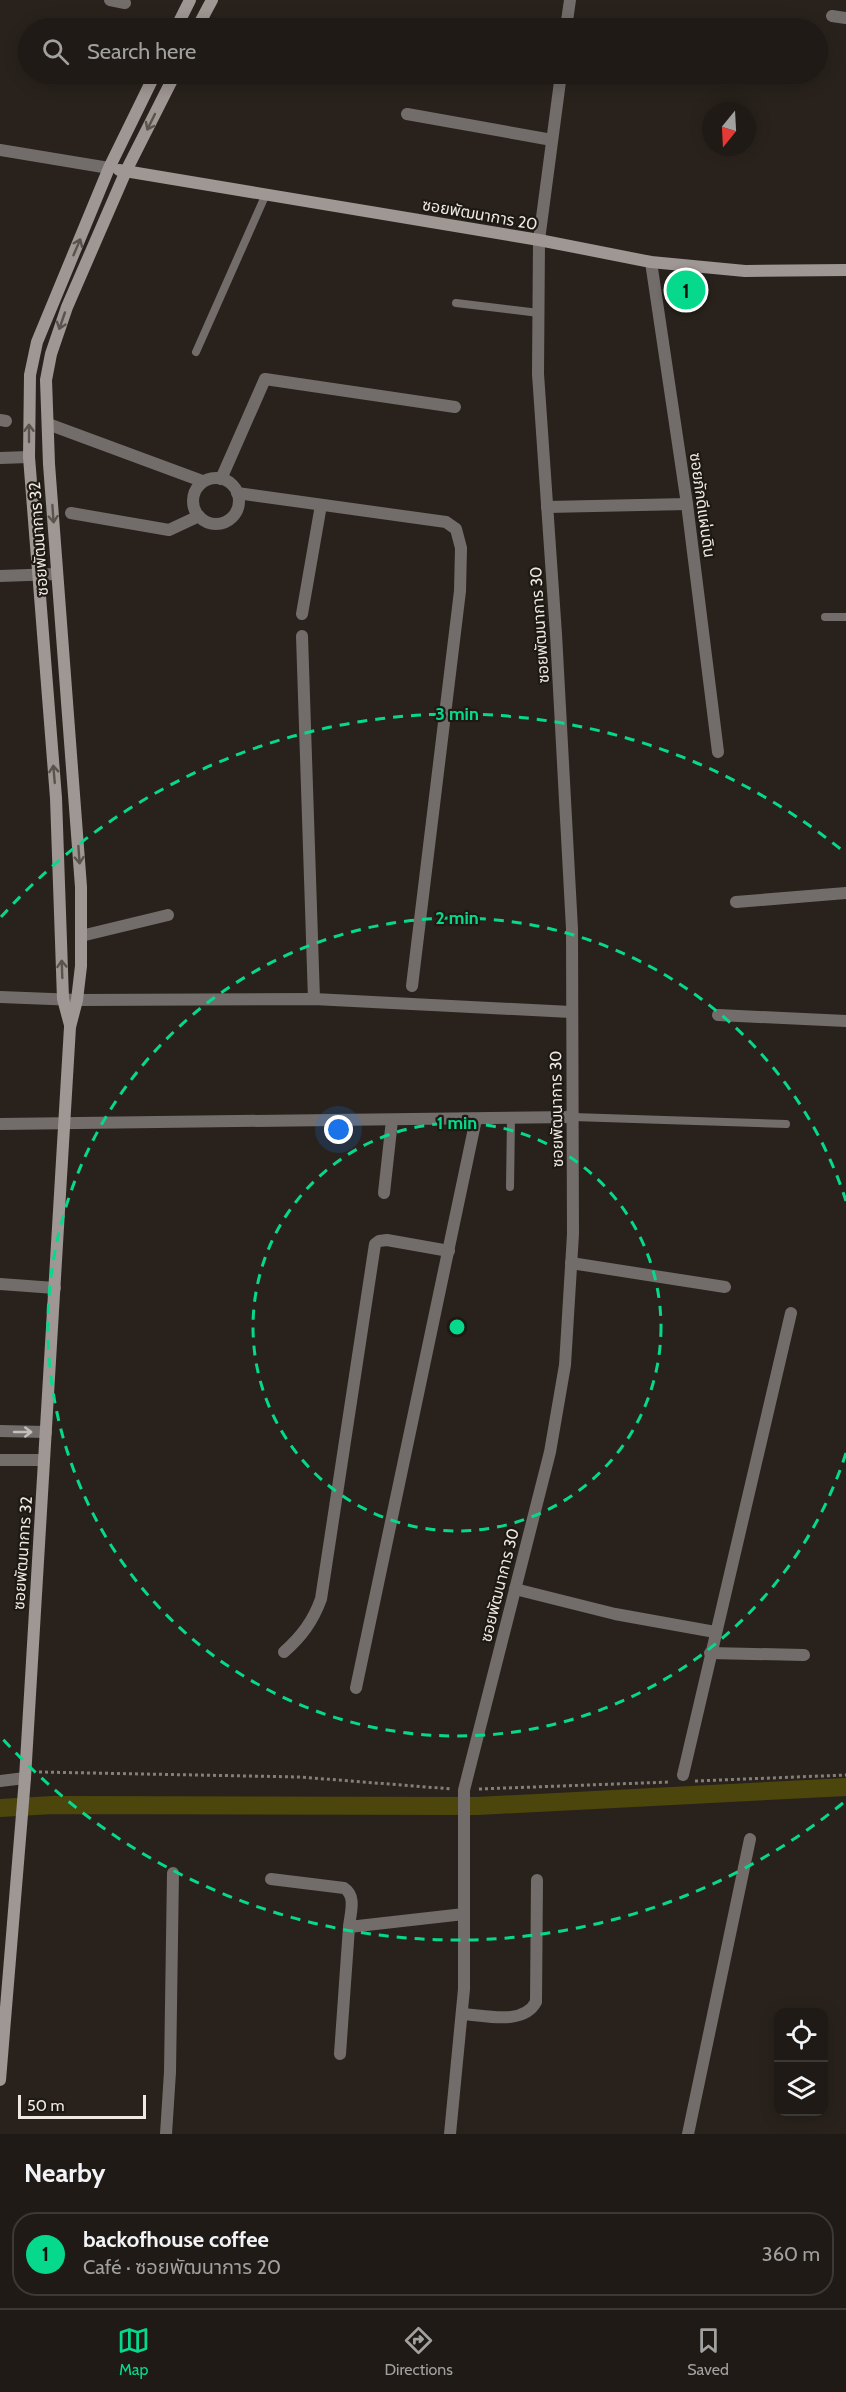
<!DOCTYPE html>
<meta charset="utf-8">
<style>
body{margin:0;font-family:Cabin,"Noto Sans Thai",sans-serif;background:#27231e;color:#f1f3f6}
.controls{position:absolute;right:18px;bottom:18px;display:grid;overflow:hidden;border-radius:12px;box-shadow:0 3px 15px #0003}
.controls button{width:54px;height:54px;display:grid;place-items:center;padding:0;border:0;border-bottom:2px solid #3c3834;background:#1f1a15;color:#f1f3f6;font:30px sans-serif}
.compass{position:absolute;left:702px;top:102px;width:54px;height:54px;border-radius:50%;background:#1f1a15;box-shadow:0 3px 15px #0003;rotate:198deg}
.scale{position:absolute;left:18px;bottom:15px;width:128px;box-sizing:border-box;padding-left:6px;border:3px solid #eee9e5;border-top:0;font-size:16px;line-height:21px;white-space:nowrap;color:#eee9e5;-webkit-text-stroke:4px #1f1913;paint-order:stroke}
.you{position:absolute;left:339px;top:1130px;width:21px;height:21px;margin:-15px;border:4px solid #fff;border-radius:50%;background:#1a73e8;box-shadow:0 0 0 9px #1a73e833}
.badge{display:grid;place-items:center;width:39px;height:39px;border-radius:50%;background:#06d98b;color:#111;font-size:20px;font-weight:700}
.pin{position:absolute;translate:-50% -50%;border:3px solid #fff;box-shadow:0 2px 6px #0006}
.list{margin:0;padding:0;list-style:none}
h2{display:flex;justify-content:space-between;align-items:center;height:78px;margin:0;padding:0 24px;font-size:26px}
h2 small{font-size:20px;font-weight:400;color:#a1a1a0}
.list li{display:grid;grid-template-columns:39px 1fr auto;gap:18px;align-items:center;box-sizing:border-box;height:84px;margin:0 12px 12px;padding:0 12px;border:2px solid #3c3834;border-radius:24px}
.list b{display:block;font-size:22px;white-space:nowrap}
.list p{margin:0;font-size:20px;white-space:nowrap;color:#a1a1a0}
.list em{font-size:20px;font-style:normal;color:#a1a1a0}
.icon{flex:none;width:33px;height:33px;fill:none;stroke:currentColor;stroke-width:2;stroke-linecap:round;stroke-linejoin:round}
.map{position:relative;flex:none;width:846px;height:2134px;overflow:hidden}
.search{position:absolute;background:#1f1a15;box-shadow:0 3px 15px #0003;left:18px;right:18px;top:18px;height:66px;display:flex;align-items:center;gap:15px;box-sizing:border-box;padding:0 21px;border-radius:33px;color:#a1a1a0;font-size:22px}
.sheet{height:174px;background:#1f1a15}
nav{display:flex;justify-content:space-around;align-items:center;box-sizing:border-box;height:84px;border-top:2px solid #3c3834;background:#1f1a15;font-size:16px;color:#a1a1a0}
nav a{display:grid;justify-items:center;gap:3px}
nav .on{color:#06d98b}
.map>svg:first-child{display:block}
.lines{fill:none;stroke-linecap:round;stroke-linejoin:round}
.canal{stroke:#4d460c;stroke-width:18}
.path{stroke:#847e79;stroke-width:3;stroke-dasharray:3 3;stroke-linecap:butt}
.lane{stroke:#726d6b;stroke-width:8}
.street{stroke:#726d6b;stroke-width:12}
.secondary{stroke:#9f9794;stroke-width:12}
.oneway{stroke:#59524d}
.oneway2{stroke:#c3beba}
.ring{fill:none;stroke:#06d98b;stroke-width:3;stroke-dasharray:10 8}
.labels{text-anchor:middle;stroke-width:4.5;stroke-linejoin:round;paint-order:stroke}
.street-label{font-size:16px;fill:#eee9e5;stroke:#1f1913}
.centre{fill:#06d98b;stroke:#1f1913;stroke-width:3}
.ring-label{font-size:18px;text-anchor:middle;font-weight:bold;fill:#06d98b;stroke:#1f1913;stroke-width:4.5;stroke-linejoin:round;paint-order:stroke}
</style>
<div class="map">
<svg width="846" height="2134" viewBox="0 0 846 2134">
<rect width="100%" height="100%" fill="#29221c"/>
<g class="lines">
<polyline class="canal" points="0,1808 53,1805 477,1806 846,1787"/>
<g class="path">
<polyline points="39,1772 300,1777 452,1789"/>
<polyline points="695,1781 846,1775"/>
<polyline points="479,1789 670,1782"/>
</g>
<g class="lane">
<polyline points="456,303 539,313"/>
<polyline points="196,352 266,194"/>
<polyline points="825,617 846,617"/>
<polyline points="573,1117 786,1124"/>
<polyline points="510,1187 511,1118"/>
</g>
<g class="street">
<polyline points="110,0 125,3"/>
<polyline points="832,16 846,18"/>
<polyline points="433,26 446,28"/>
<polyline points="566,28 570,0"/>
<polyline points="407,114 552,140"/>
<polyline points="0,150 109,168"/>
<polyline points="651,262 687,504 718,752"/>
<polyline points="0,420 6,421"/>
<polyline points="48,424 202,481"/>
<polyline points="0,458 29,457"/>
<circle cx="216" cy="501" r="23"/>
<polyline points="221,479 265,379 455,407"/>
<polyline points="237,493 446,522 456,529 461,548 460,591 412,986"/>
<polyline points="547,507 687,504"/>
<polyline points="71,513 169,530 199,516"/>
<polyline points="0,576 57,574"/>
<polyline points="302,614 321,505"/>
<polyline points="302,636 314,999"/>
<polyline points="736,902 846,893"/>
<polyline points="81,936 168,915"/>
<polyline points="0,997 77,1000 314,999 571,1012"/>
<polyline points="718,1015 846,1021"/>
<polyline points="0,1124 573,1117"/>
<polyline points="384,1193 392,1120"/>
<polyline points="571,1263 725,1287"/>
<polyline points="0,1284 55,1288"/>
<polyline points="0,1431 46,1432"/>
<polyline points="0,1460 44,1460"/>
<polyline points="515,1589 615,1614 715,1632"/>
<path d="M284 1652C302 1636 313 1621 321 1599L375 1244 379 1241 387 1240 449 1251"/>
<polyline points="710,1653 804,1655"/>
<polyline points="356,1688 476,1119"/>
<polyline points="683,1775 791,1313"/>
<polyline points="0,1781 25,1778"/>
<path d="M271 1879 344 1888C357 1896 350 1914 349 1927L464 1914"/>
<path d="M462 2014C485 2015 523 2026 536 2002L537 1880"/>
<polyline points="340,2054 349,1927"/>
<polyline points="166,2134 170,2072 173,1873"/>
<polyline points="450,2134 464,1989 464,1790 550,1452 565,1365 573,1234 572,929 556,634 538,374 539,240 561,74"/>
<polyline points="688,2134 750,1839"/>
</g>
<g class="secondary">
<polyline points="176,28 190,0"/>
<polyline points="197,28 212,0"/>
<polyline points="119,170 539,240 651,262 745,271 846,270"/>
<polyline points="70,1025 63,999 56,798 29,457 30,375 37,342 109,168 155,74"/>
<polyline points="0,2080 25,1778 70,1027 77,1000 81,966 81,887 49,464 46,380 51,354 67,307 126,171 175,74"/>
</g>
</g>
<defs><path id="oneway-shaft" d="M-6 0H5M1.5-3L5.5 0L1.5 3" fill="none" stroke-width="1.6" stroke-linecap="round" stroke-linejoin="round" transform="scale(1.5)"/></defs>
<g class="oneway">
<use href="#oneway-shaft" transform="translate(151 122) rotate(116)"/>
<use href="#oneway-shaft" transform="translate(77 247) rotate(-67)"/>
<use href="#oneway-shaft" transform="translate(62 321) rotate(109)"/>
<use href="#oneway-shaft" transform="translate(29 433) rotate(-90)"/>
<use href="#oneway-shaft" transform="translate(53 514) rotate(86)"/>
<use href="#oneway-shaft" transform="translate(54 774) rotate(-95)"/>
<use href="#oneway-shaft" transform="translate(79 855) rotate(86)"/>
<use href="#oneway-shaft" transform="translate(62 969) rotate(-92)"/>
</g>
<use class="oneway2" href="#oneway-shaft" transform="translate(23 1432)"/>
<g class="ring">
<circle cx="457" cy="1327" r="204"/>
<path d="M846 1453A409 409 0 1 1 846 1201"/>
<path d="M843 1803A613 613 0 0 1 1 1737M1 917A613 613 0 0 1 843 851"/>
</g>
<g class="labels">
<g class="street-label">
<text transform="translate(480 214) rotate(10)" y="6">ซอยพัฒนาการ 20</text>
<text transform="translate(703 505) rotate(82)" y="6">ซอยภักดีแผ่นดิน</text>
<text transform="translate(38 539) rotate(-94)" y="6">ซอยพัฒนาการ 32</text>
<text transform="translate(539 625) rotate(-94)" y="6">ซอยพัฒนาการ 30</text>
<text transform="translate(556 1109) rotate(-91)" y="6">ซอยพัฒนาการ 30</text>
<text transform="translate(22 1553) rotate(-86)" y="6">ซอยพัฒนาการ 32</text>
<text transform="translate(499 1585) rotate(-76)" y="6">ซอยพัฒนาการ 30</text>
</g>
</g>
<circle cx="457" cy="1327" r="9" class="centre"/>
<g class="ring-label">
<text x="457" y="720">3 min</text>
<text x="457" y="924">2 min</text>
<text x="457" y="1129">1 min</text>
</g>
</svg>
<div class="controls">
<button><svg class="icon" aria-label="locate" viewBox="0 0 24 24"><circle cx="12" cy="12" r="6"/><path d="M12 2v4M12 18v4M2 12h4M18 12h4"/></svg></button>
<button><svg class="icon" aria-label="layers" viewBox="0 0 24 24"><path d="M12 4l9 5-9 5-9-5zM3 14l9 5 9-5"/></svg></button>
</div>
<svg class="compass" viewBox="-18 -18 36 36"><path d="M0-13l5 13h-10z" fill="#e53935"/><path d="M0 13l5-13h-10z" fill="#a1a1a0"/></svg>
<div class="scale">50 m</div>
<div class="you"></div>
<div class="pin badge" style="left:686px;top:290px">1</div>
<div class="search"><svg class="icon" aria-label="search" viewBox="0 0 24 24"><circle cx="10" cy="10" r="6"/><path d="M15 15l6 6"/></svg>Search here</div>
</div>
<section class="sheet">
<h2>Nearby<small></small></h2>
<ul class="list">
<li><span class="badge">1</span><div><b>backofhouse coffee</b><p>Café · ซอยพัฒนาการ 20</p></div><em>360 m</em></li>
</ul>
</section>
<nav>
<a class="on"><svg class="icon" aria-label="map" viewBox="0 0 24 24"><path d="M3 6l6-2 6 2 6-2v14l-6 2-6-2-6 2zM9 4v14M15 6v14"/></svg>Map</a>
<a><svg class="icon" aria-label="directions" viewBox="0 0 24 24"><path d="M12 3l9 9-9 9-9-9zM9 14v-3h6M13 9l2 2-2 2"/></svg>Directions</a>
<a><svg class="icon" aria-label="saved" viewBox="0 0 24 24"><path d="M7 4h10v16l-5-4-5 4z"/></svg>Saved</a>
</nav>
